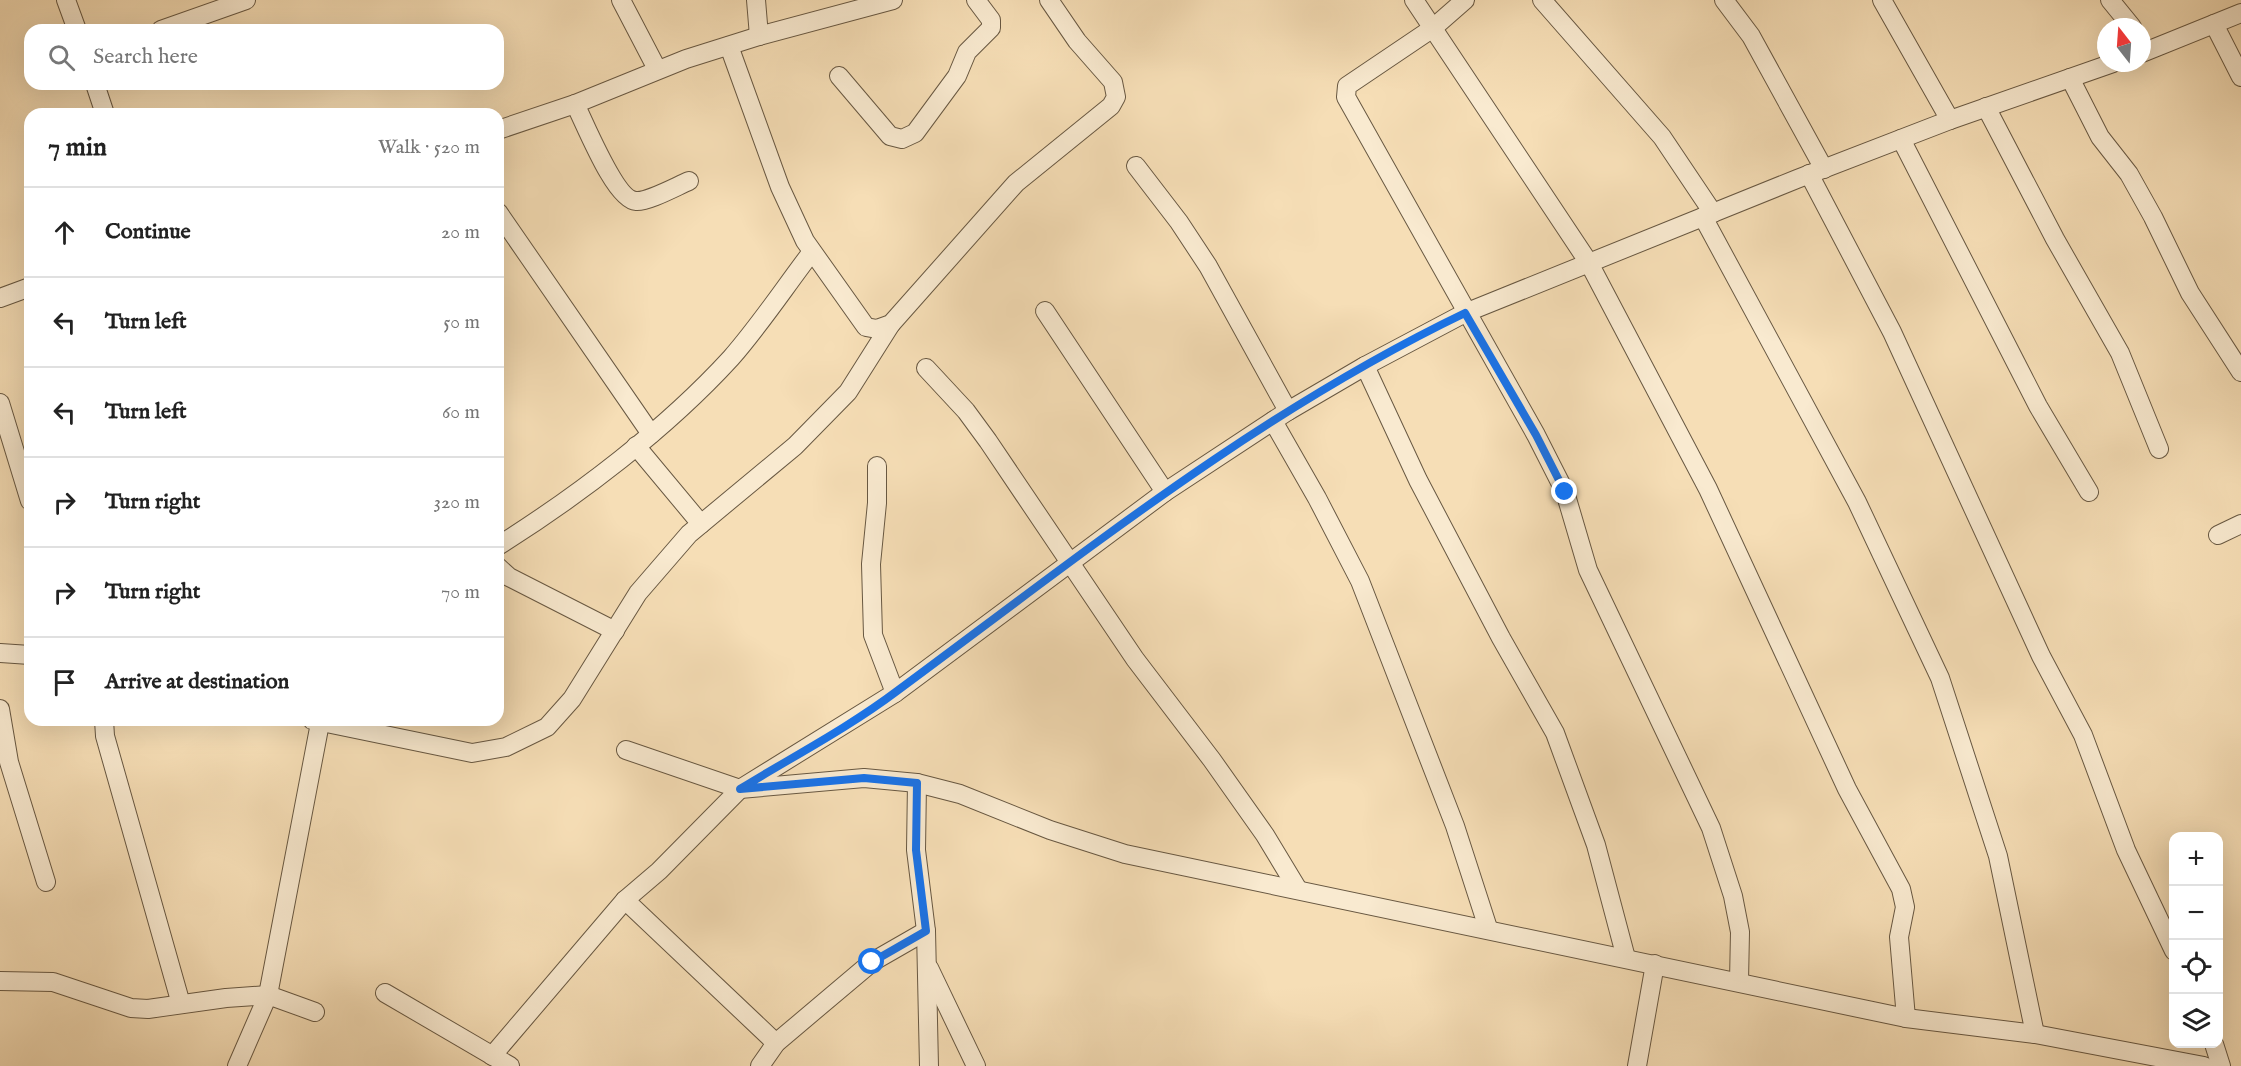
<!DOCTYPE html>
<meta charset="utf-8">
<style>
body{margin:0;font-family:"IM FELL English",serif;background:#f6f6f6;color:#222}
.controls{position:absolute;right:18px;bottom:18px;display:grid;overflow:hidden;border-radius:12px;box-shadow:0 6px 24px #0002}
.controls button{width:54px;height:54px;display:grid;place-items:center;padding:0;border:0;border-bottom:2px solid #e0e0e0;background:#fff;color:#222;font:30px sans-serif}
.compass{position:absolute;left:2097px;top:18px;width:54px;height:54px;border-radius:50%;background:#fff;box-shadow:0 6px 24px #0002;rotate:343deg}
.stop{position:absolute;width:18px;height:18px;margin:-14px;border:4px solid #1a73e8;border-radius:50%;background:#fff}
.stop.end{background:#1a73e8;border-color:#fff;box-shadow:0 2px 6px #0008}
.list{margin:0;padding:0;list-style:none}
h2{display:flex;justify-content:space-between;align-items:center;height:78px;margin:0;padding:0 24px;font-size:26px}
h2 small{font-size:20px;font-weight:400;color:#767676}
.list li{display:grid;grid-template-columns:39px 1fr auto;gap:18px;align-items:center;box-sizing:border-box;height:90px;padding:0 24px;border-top:2px solid #e0e0e0}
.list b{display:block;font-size:22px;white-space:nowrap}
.list em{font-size:20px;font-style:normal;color:#767676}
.icon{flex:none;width:33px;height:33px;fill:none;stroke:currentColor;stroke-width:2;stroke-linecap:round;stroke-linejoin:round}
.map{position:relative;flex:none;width:2241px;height:1066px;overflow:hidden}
.search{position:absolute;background:#fff;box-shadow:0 6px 24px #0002;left:24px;top:24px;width:480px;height:66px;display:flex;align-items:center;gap:15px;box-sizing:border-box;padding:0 21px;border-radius:18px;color:#767676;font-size:22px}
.panel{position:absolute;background:#fff;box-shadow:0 6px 24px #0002;left:24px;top:108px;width:480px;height:618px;border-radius:18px}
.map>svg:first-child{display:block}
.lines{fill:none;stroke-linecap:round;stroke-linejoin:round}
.minor-casing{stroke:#685842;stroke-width:20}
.minor{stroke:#f9ead0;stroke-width:18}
.route{stroke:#1a73e8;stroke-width:8}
</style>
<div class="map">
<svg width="2241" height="1066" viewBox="0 0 2241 1066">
<rect width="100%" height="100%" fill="#f6deb6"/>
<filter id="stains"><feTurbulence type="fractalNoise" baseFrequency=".00333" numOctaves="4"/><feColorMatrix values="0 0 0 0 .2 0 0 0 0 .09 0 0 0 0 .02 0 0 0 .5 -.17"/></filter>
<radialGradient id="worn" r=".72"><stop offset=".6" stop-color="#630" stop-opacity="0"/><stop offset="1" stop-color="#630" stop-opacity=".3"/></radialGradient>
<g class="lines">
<g class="minor-casing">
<g id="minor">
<polyline points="66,0 77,30"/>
<polyline points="621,0 657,69"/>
<polyline points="756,0 759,36"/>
<polyline points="1414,0 1589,263 1708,489 1847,789 1901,889 1905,907 1899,937 1906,1018"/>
<polyline points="1465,0 1433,28 1347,86 1346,97 1536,435 1565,492 1588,570 1711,828 1733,896 1740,932 1739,981"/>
<polyline points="1542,0 1662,137 1713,213"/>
<polyline points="1724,0 1751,36 1824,169"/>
<polyline points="1882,0 1950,120"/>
<polyline points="2110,0 2132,27"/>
<polyline points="2214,24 2241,77"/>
<polyline points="161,30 246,0"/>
<polyline points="729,46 780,187 805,241 866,327 877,329 891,324 1016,183 1111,106 1116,97 1113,82 1077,41 1049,0"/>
<polyline points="2142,53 2241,13"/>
<polyline points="839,76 890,136 902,139 915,133 957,76 967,52 991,28 991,20 976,0"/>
<polyline points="2070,78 2100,137 2129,174 2153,217 2190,293 2241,372"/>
<polyline points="95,84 105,114"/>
<path d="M575 104C585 123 615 200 636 201 648 202 677 186 689 181"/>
<polyline points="1986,107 2055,239 2120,353 2159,449"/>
<polyline points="498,130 575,104 686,59 759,36 893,0"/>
<polyline points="1901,139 2038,406 2089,492"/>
<polyline points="1136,166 1179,222 1208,266 1288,411"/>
<polyline points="1809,174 1892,332 2041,656 2083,735 2126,850 2174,951"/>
<polyline points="498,212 651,434"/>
<polyline points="1703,217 1857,502 1940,678 1998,856 2035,1034"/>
<polyline points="0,298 30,287"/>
<polyline points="1045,311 1165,492"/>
<polyline points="1365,366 1418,480 1501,638 1555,733 1596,845 1626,958"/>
<polyline points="926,368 966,411 988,441 1135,659 1212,760 1265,835 1297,888"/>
<polyline points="0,403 30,501"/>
<polyline points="1273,421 1317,498 1360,581 1455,826 1488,928"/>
<polyline points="636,446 701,524"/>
<polyline points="877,466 877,503 871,564 873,635 895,693"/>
<polyline points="2218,535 2241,524"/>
<path d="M498 546C579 495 666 429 731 358 760 325 785 287 811 253"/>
<polyline points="498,567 509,577 615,631"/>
<polyline points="0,653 30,655"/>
<polyline points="0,709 9,762 46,882"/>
<polyline points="104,720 105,736 181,1004"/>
<polyline points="312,720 472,753 506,747 547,727 572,699 638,593 689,534 795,446 848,392 891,324"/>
<polyline points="626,750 740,789 864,778 917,783 960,794 1050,830 1125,854 1906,1018 2035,1034 2204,1066"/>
<polyline points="917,783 916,850 926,931 929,1066"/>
<polyline points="625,900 776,1043"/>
<polyline points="929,968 976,1066"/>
<polyline points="0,981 53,982 131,1008 148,1009 226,998 268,995 315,1012"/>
<polyline points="385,993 510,1066"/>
<polyline points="2214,1044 2221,1066"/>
<polyline points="492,1056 625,900 659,871 740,789 895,693 1165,492 1288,411 1365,366 1465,313 1797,179 1950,120 2113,63"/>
<polyline points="237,1066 268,995 320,723"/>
<polyline points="760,1066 776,1043 872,962 926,931"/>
<polyline points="1637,1066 1655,964"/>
</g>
</g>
<use href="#minor" class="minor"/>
</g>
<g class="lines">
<path class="route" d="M872 962 926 931 916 850 917 783 864 778 740 789C792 757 848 728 897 691 1081 555 1257 413 1465 313L1536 435 1565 492"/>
</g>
<rect width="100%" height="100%" filter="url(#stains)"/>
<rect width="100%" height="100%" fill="url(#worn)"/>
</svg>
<div class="controls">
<button>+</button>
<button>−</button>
<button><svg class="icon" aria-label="locate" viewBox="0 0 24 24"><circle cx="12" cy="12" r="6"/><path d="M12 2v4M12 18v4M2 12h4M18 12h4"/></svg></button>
<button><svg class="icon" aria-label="layers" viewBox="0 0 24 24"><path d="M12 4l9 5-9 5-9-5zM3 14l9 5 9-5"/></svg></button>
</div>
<svg class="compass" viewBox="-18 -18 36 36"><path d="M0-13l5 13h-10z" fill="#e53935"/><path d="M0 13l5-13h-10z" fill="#767676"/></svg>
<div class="stop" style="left:872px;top:962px"></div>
<div class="stop end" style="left:1565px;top:492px"></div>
<div class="search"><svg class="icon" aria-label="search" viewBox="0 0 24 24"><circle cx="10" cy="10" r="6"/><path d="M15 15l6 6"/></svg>Search here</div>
<section class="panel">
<h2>7 min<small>Walk · 520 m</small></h2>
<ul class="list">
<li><svg class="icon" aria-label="ahead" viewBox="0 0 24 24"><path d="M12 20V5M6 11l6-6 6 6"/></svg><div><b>Continue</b></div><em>20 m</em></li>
<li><svg class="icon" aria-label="left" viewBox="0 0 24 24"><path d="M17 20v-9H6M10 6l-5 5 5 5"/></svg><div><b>Turn left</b></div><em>50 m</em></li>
<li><svg class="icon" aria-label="left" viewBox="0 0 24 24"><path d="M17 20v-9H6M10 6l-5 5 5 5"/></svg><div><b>Turn left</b></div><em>60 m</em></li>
<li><svg class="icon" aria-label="right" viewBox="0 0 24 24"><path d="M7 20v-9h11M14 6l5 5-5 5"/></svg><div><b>Turn right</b></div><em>320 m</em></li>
<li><svg class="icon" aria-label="right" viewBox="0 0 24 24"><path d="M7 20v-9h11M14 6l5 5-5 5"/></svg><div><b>Turn right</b></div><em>70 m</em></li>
<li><svg class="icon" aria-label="arrive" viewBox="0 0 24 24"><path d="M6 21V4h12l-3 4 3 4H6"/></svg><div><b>Arrive at destination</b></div></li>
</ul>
</section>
</div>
